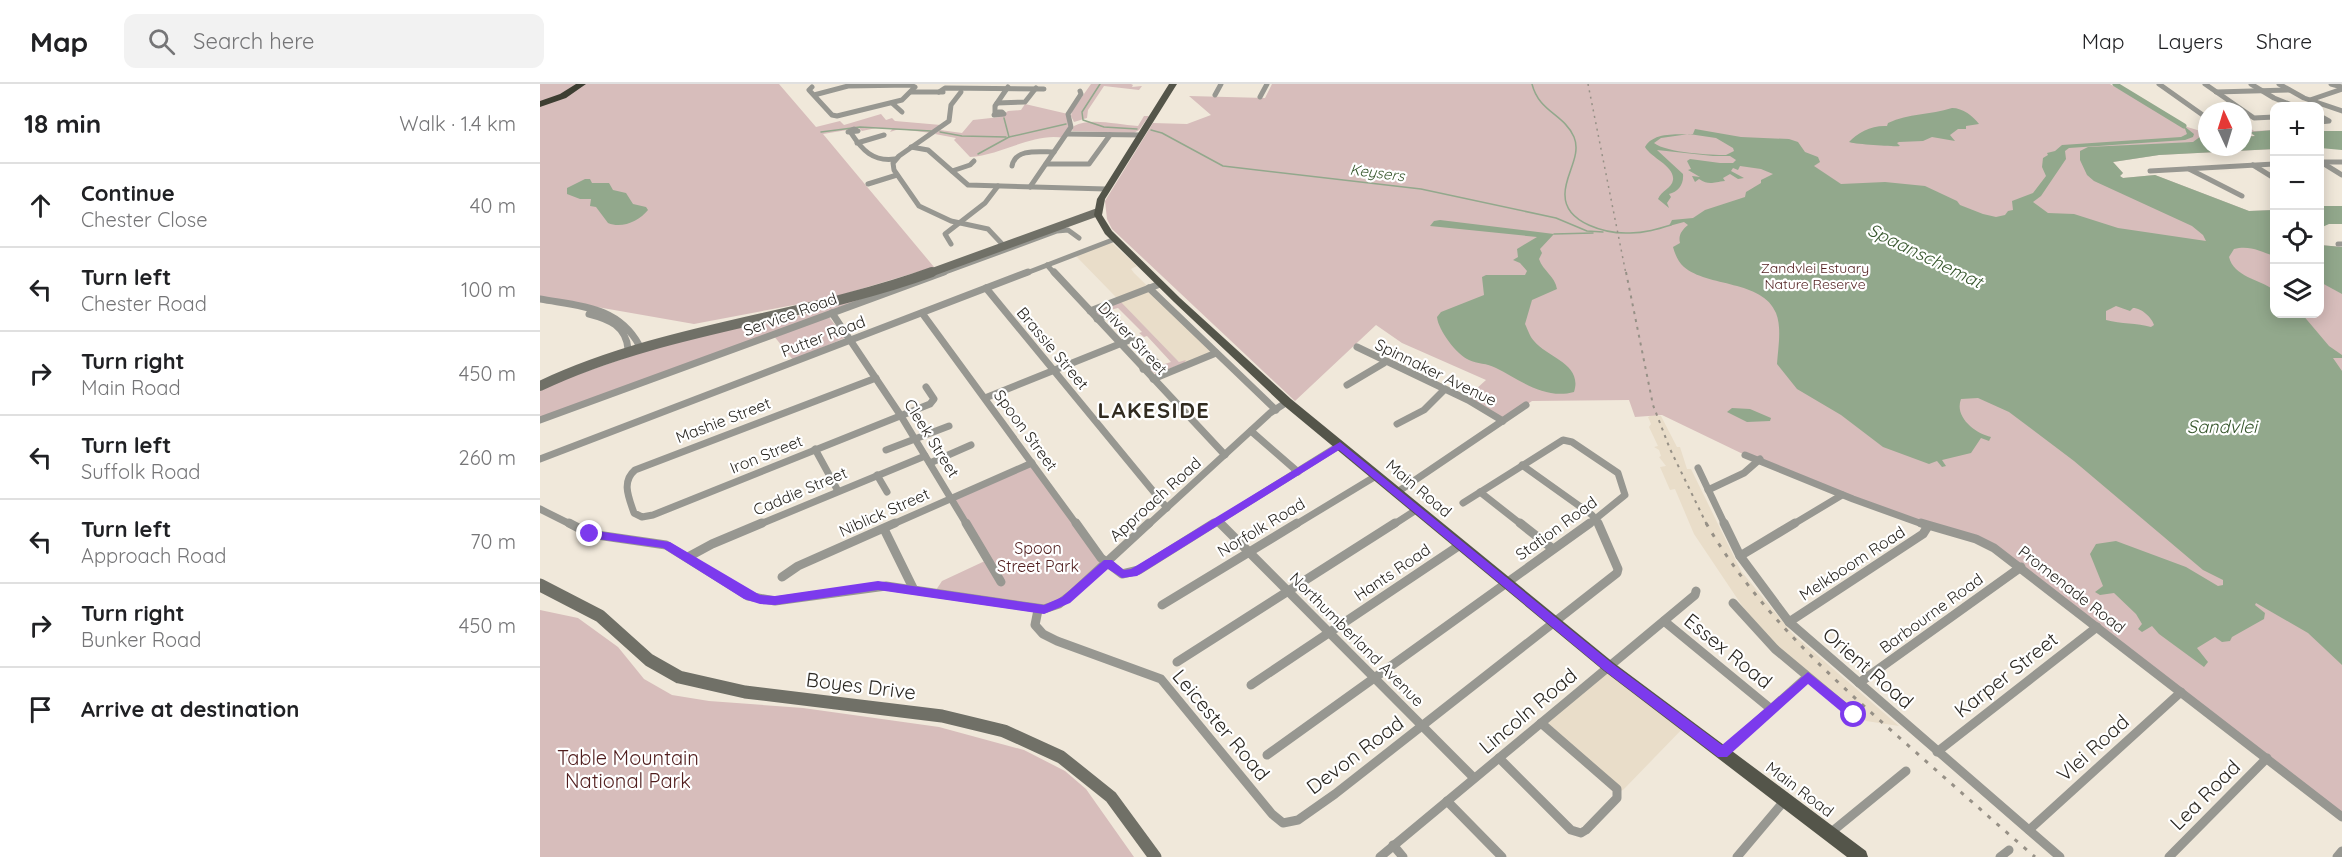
<!DOCTYPE html>
<meta charset="utf-8">
<style>
body{margin:0;font-family:Quicksand,sans-serif;background:#f2f2f2;color:#202124}
.controls{position:absolute;right:18px;top:18px;display:grid;overflow:hidden;border-radius:12px;box-shadow:0 3px 15px #0003}
.controls button{width:54px;height:54px;display:grid;place-items:center;padding:0;border:0;border-bottom:2px solid #e0e0e0;background:#fff;color:#202124;font:30px sans-serif}
.compass{position:absolute;left:1658px;top:18px;width:54px;height:54px;border-radius:50%;background:#fff;box-shadow:0 3px 15px #0003;rotate:356deg}
.stop{position:absolute;width:18px;height:18px;margin:-14px;border:4px solid #7c3aed;border-radius:50%;background:#fff}
.stop.end{background:#7c3aed;border-color:#fff;box-shadow:0 2px 6px #0008}
.list{margin:0;padding:0;list-style:none}
h2{display:flex;justify-content:space-between;align-items:center;height:78px;margin:0;padding:0 24px;font-size:26px}
h2 small{font-size:20px;font-weight:400;color:#757577}
.list li{display:grid;grid-template-columns:39px 1fr auto;gap:18px;align-items:center;box-sizing:border-box;height:84px;padding:0 24px;border-top:2px solid #e0e0e0}
.list b{display:block;font-size:22px;white-space:nowrap}
.list p{margin:0;font-size:20px;white-space:nowrap;color:#757577}
.list em{font-size:20px;font-style:normal;color:#757577}
.icon{flex:none;width:33px;height:33px;fill:none;stroke:currentColor;stroke-width:2;stroke-linecap:round;stroke-linejoin:round}
.map{position:relative;flex:none;width:1802px;height:773px;overflow:hidden}
header{display:flex;align-items:center;gap:36px;box-sizing:border-box;height:84px;padding:0 30px;background:#fff;border-bottom:2px solid #e0e0e0}
header strong{font-size:28px}
nav{display:flex;gap:33px;margin-inline-start:auto;font-size:21px}
.search{width:420px;height:54px;background:#f2f2f2;display:flex;align-items:center;gap:15px;box-sizing:border-box;padding:0 21px;border-radius:12px;color:#757577;font-size:22px}
main{display:flex}
aside{flex:1;background:#fff}
.map>svg:first-child{display:block}
.built{fill:#e9ddc9}
.green{fill:#d7bdbb}
.water{fill:#92a88c;fill-rule:evenodd}
.lines{fill:none;stroke-linecap:round;stroke-linejoin:round}
.stream{stroke:#92a88c;stroke-width:1.5}
.canal{stroke:#92a88c;stroke-width:5}
.street-far2{stroke:#979791;stroke-width:5}
.street-far1{stroke:#979791;stroke-width:7}
.street{stroke:#979791;stroke-width:9}
.secondary-far2{stroke:#707067;stroke-width:8}
.secondary-far1{stroke:#707067;stroke-width:10}
.secondary{stroke:#707067;stroke-width:13}
.primary{fill:#54554a;fill-rule:evenodd}
.highway{fill:#3d3e32;fill-rule:evenodd}
.rail-far2{stroke:#969086;stroke-width:1.5;stroke-dasharray:2 4.5;stroke-linecap:butt}
.rail-far1{stroke:#969086;stroke-width:2;stroke-dasharray:3 5;stroke-linecap:butt}
.rail{stroke:#969086;stroke-width:3;stroke-dasharray:4 8;stroke-linecap:butt}
.route{fill:#7c3aed}
.labels{text-anchor:middle;stroke-width:4.5;stroke-linejoin:round;paint-order:stroke}
.far-park-label{font-size:14px;fill:#501d1d;stroke:#fff}
.far-water-label{font-size:15px;font-style:italic;fill:#37572d;stroke:#fff}
.street-label{font-size:16px;fill:#2b2823;stroke:#fff}
.park-label{font-size:16px;fill:#501d1d;stroke:#fff}
.water-label{font-size:18px;font-style:italic;fill:#37572d;stroke:#fff}
.near-street-label{font-size:20px;fill:#2b2823;stroke:#fff}
.near-park-label{font-size:20px;fill:#501d1d;stroke:#fff}
.district-label{font-size:22px;font-weight:bold;letter-spacing:1.5px;fill:#312b20;stroke:#fff}
</style>
<header>
<strong>Map</strong>
<div class="search"><svg class="icon" aria-label="search" viewBox="0 0 24 24"><circle cx="10" cy="10" r="6"/><path d="M15 15l6 6"/></svg>Search here</div>
<nav><a>Map</a><a>Layers</a><a>Share</a></nav>
</header>
<main>
<aside>
<h2>18 min<small>Walk · 1.4 km</small></h2>
<ul class="list">
<li><svg class="icon" aria-label="ahead" viewBox="0 0 24 24"><path d="M12 20V5M6 11l6-6 6 6"/></svg><div><b>Continue</b><p>Chester Close</p></div><em>40 m</em></li>
<li><svg class="icon" aria-label="left" viewBox="0 0 24 24"><path d="M17 20v-9H6M10 6l-5 5 5 5"/></svg><div><b>Turn left</b><p>Chester Road</p></div><em>100 m</em></li>
<li><svg class="icon" aria-label="right" viewBox="0 0 24 24"><path d="M7 20v-9h11M14 6l5 5-5 5"/></svg><div><b>Turn right</b><p>Main Road</p></div><em>450 m</em></li>
<li><svg class="icon" aria-label="left" viewBox="0 0 24 24"><path d="M17 20v-9H6M10 6l-5 5 5 5"/></svg><div><b>Turn left</b><p>Suffolk Road</p></div><em>260 m</em></li>
<li><svg class="icon" aria-label="left" viewBox="0 0 24 24"><path d="M17 20v-9H6M10 6l-5 5 5 5"/></svg><div><b>Turn left</b><p>Approach Road</p></div><em>70 m</em></li>
<li><svg class="icon" aria-label="right" viewBox="0 0 24 24"><path d="M7 20v-9h11M14 6l5 5-5 5"/></svg><div><b>Turn right</b><p>Bunker Road</p></div><em>450 m</em></li>
<li><svg class="icon" aria-label="arrive" viewBox="0 0 24 24"><path d="M6 21V4h12l-3 4 3 4H6"/></svg><div><b>Arrive at destination</b></div></li>
</ul>
</aside>
<div class="map">
<svg width="1802" height="773" viewBox="0 0 1802 773">
<rect width="100%" height="100%" fill="#f0e8da"/>
<g class="built">
<polygon points="570,157 597,182 591,185 594,189 676,269 643,282 535,171"/>
<polygon points="1112,310 1118,332 1121,332 1137,363 1140,363 1147,385 1151,385 1201,487 1253,550 1359,642 1326,637 1219,547 1154,450 1135,405 1130,406 1120,383 1126,382 1119,373 1121,372 1119,366 1114,363 1118,362 1109,343 1111,340 1108,333 1110,332"/>
<polygon points="1069,583 1145,642 1083,706 1078,708 1001,639"/>
</g>
<g class="green">
<polygon points="0,0 239,0 276,43 300,37 304,41 341,30 346,36 352,34 355,37 401,41 391,49 359,45 350,48 353,44 336,44 322,47 319,44 283,50 394,183 291,214 154,240 0,213"/>
<polygon points="551,0 591,0 593,1 592,3 602,2 599,6 564,2 548,26 547,34 534,38 531,32 532,27"/>
<polygon points="732,0 1570,0 1644,42 1667,49 1667,63 1703,63 1703,53 1715,52 1703,45 1703,39 1714,47 1734,46 1734,65 1619,71 1573,78 1583,89 1580,92 1583,94 1615,91 1709,127 1734,126 1734,230 1780,230 1780,161 1802,163 1802,733 1462,469 1205,371 1122,331 1095,333 1089,316 992,317 963,337 925,315 946,296 862,259 836,241 755,317 572,145 567,135 565,117 613,39 647,40 671,31 649,12 725,14"/>
<path d="M485 20 528 30 531 40 524 54C494 48 462 71 430 73L414 56 416 54 395 50 400 46 422 49 433 36 460 33 468 27 481 26Z"/>
<path d="M604 32H609L599 46 594 49 532 47 534 42C551 33 577 41 598 42Z"/>
<polygon points="327,213 0,335 0,307 16,298 134,257 262,231"/>
<polygon points="580,217 639,278 646,276 644,279 616,290 608,285 631,278 607,252 604,253 599,249 602,248 578,224 566,227 567,230 559,233 556,229"/>
<polygon points="289,233 305,254 253,276 234,252"/>
<polygon points="492,379 568,479 514,523 394,509 402,497 447,476 411,415"/>
<polygon points="0,526 38,534 78,563 104,595 132,611 169,617 263,624 399,643 484,666 525,687 546,705 594,773 0,773"/>
</g>
<g class="water">
<path d="M1412 24C1423 24 1433 32 1439 40L1426 42V45H1418L1410 51 1415 57 1392 53 1383 57 1359 58 1357 59 1360 62C1356 63 1313 60 1309 58 1317 49 1332 41 1347 42L1348 39C1369 29 1390 31 1412 24Z"/>
<path d="M1644 42 1654 50 1653 53 1645 56 1529 64 1525 67 1526 75 1501 112 1493 118 1508 129 1534 130 1578 144 1666 157 1663 151 1652 142 1554 97 1547 91 1540 76V67L1548 63 1653 58 1665 49H1667V63H1703V53L1715 52 1710 48 1734 46V65L1619 71 1573 78 1583 89 1580 92 1583 94 1615 91 1709 127 1734 126V172C1720 167 1709 161 1694 165L1689 173C1694 193 1719 195 1734 206V230H1762L1789 262 1802 271V274H1793L1802 287V581L1768 549 1716 519 1715 521 1725 529 1724 535 1692 553 1690 557 1682 558 1675 553 1657 564 1668 578 1664 583 1619 550 1612 542 1602 548 1598 545 1602 540 1596 530 1574 509 1560 511 1555 508 1563 502 1550 470 1556 460 1576 457 1646 483 1678 502 1683 501V496L1663 486 1534 377 1469 328 1438 314 1421 315C1414 333 1435 349 1451 353L1449 357 1441 354 1431 369 1402 376 1406 382 1402 383 1397 377 1389 380 1343 363 1301 331 1257 305 1237 280C1238 264 1242 244 1236 229 1223 196 1167 203 1144 183 1138 178 1135 170 1133 163L1140 159C1138 151 1142 146 1148 141L1144 138 1129 142 1132 136 1153 134 1165 126 1205 113 1206 108 1221 99V96L1233 90 1221 85 1200 82 1198 86 1193 84 1191 87 1204 94 1198 95 1190 90 1183 94 1185 97C1173 98 1170 102 1159 95L1155 98 1152 92 1160 93 1148 86 1151 85 1147 77 1150 75 1180 79H1193L1196 76 1190 72H1173L1117 66 1143 90C1144 101 1138 108 1129 110L1131 113 1127 119 1129 124 1118 115C1121 107 1132 104 1133 96 1135 82 1111 74 1105 63 1114 47 1139 51 1153 50L1155 45 1201 53 1249 55 1258 58 1265 68 1278 73 1280 78 1274 82 1301 100 1345 98 1385 102 1417 117 1420 121 1443 130 1456 133 1465 131 1468 127 1473 126 1472 117 1493 109 1506 92 1502 83 1503 74 1508 71 1507 69 1515 67 1522 61 1641 53 1647 50ZM1149 50 1176 54 1193 64 1194 67 1186 71C1171 71 1127 69 1114 59L1121 54ZM1576 222 1590 227 1593 224C1602 224 1612 234 1614 241L1611 243C1597 239 1581 240 1566 236V227Z"/>
<polygon points="1780,47 1802,47 1802,66 1780,64"/>
<path d="M45 95H50L52 99H69L73 106 86 109 93 120 106 123 108 126C99 137 82 145 68 139L56 123 50 122 51 115H40L27 110V104Z"/>
<polygon points="1780,122 1802,122 1802,140 1789,140 1780,144"/>
<path d="M900 136 1014 150 1000 165 1002 169 999 175C1003 187 1015 192 1017 205L992 216 985 240C988 246 990 253 994 257 1008 274 1043 280 1034 308 1005 316 980 296 956 284 947 279 937 280 929 276 917 271 898 246 897 233L901 228 944 211 942 193 946 191H985L987 187 980 179 973 176 978 173 977 165 997 153 890 142 894 137Z"/>
<polygon points="1780,161 1802,163 1802,210 1780,198"/>
<polygon points="1192,324 1210,325 1231,334 1230,337 1207,338 1187,328"/>
</g>
<g class="lines">
<g class="stream">
<polyline points="560,0 542,28 543,36 564,43 597,45"/>
<path d="M992 0C999 28 1024 30 1034 53 1042 72 1024 92 1025 111 1025 140 1068 150 1090 149 1105 149 1118 145 1131 141"/>
<polyline points="464,34 469,53"/>
<polyline points="611,46 622,49 683,82 881,105 1016,134 1047,147 1063,148"/>
<polyline points="281,48 320,43 391,47"/>
<polyline points="400,48 422,52 466,53"/>
<polyline points="438,70 469,53 526,40"/>
<polyline points="1014,150 1053,149"/>
</g>
<polyline class="canal" points="1575,0 1644,42"/>
<g class="street-far2">
<polyline points="1619,0 1667,34"/>
<polyline points="1665,0 1714,34 1734,33"/>
<polyline points="1711,0 1734,14 1754,22"/>
<polyline points="1739,0 1764,14 1802,27"/>
<polyline points="1791,0 1802,3"/>
<polyline points="272,3 269,6 292,31 297,32 362,16 375,3 370,1 308,2 274,11"/>
<polyline points="371,8 403,8"/>
<polyline points="399,8 405,4 504,5"/>
<polyline points="421,8 411,21 409,37 359,72 353,79 354,86 379,122 411,137 448,145 464,162"/>
<polyline points="1676,8 1749,6"/>
<polyline points="675,11 681,0"/>
<polyline points="720,13 727,0"/>
<polyline points="1770,16 1802,5"/>
<polyline points="352,19 362,28"/>
<polyline points="457,19 485,18 496,4"/>
<polygon points="458,28 462,28 464,30 454,31"/>
<polyline points="455,29 455,22 468,3"/>
<polyline points="1780,32 1789,37 1780,38"/>
<polygon points="314,45 318,47 308,48"/>
<path d="M311 49C322 66 333 78 355 75"/>
<polyline points="527,50 601,51"/>
<polyline points="317,59 344,51"/>
<polyline points="371,63 388,66 428,101 566,105"/>
<polyline points="1781,78 1802,91"/>
<polyline points="1781,78 1802,78"/>
<polyline points="506,80 549,80 570,51"/>
<polyline points="1713,81 1734,94"/>
<path d="M472 82C475 64 500 68 514 68"/>
<polyline points="1649,85 1702,112"/>
<polyline points="412,87 430,81 434,77"/>
<polyline points="1610,87 1734,80"/>
<polyline points="328,100 357,91"/>
<polyline points="490,103 531,43 528,30 541,10 540,7"/>
<polyline points="411,160 405,150 445,119 458,102"/>
<polyline points="1798,160 1802,160"/>
<polyline points="507,181 515,190"/>
<polyline points="400,190 517,147 528,146 539,154"/>
<polyline points="484,190 575,155"/>
</g>
<g class="street-far1">
<polyline points="514,188 685,371"/>
<polyline points="446,204 627,424"/>
<polyline points="609,204 736,326"/>
<path d="M0 215C39 222 78 222 99 261"/>
<polyline points="550,227 620,200"/>
<polyline points="292,229 361,332 427,441"/>
<polyline points="382,229 537,441"/>
<path d="M49 230C69 235 86 242 88 265"/>
<polyline points="592,255 617,279 603,285"/>
<polyline points="817,263 928,316 963,337"/>
<path d="M336 294 95 386C81 398 89 414 94 429L102 433 113 431 390 320 394 315 386 303"/>
<polyline points="613,295 676,269"/>
<polyline points="807,301 844,279"/>
<polyline points="445,314 592,255 571,231 557,235"/>
<polyline points="0,336 404,188"/>
<polyline points="857,340 884,326 904,306"/>
<polyline points="711,347 758,388"/>
<polyline points="275,365 298,407"/>
<polyline points="346,366 409,342"/>
<polyline points="1205,371 1313,415 1385,441"/>
<polyline points="0,375 488,188"/>
<polyline points="390,379 431,361"/>
<polyline points="982,381 1052,431 1059,441"/>
<polyline points="1158,384 1185,441"/>
<polyline points="337,391 347,408"/>
<polyline points="1168,406 1204,389 1220,375"/>
<polyline points="940,408 982,441"/>
<polyline points="856,409 986,321"/>
<polyline points="923,419 1023,356 1032,358 1078,389 1085,411 1048,441"/>
<polyline points="0,425 32,441"/>
<polyline points="678,437 682,441"/>
<polyline points="218,441 385,372"/>
<polyline points="351,441 492,379"/>
<polyline points="608,441 730,329 747,318"/>
<polyline points="672,441 800,361"/>
<polyline points="755,441 836,392"/>
<polyline points="853,441 876,426"/>
<polyline points="1252,441 1302,411"/>
</g>
<g class="street">
<polyline points="29,439 50,450 126,461 208,512 235,517 346,502 504,525 519,520 532,510 609,439"/>
<polyline points="426,439 461,498"/>
<polyline points="536,439 561,474 582,490 599,486 674,439"/>
<polyline points="680,439 934,694"/>
<polyline points="980,439 1013,465"/>
<polyline points="1184,439 1200,472 1249,538 1520,773"/>
<polyline points="1381,439 1436,455 1454,464 1802,733"/>
<polyline points="344,445 374,506"/>
<polyline points="1200,472 1255,439"/>
<polyline points="148,473 172,460 222,439"/>
<polyline points="242,493 258,482 355,439"/>
<polyline points="1193,519 1235,565 1314,631"/>
<polyline points="622,521 757,439"/>
<polyline points="498,526 495,541 503,550 517,557 621,595 732,730 743,739 758,736 795,710 1077,489 1078,485 1058,439"/>
<polyline points="1124,537 1231,625"/>
<polyline points="1249,538 1383,450 1388,442"/>
<polyline points="637,578 855,439"/>
<polyline points="1319,599 1481,483"/>
<polyline points="711,601 920,461"/>
<polyline points="1397,668 1557,543"/>
<polyline points="1182,669 1267,593"/>
<polyline points="727,671 1050,439"/>
<polyline points="959,674 1031,746 1041,749 1046,746 1077,714 1077,705 1001,639"/>
<polyline points="907,717 962,773"/>
<polyline points="1489,746 1641,608"/>
<polyline points="1289,750 1366,687"/>
<polyline points="853,761 863,773"/>
<polyline points="840,773 1155,511 1156,507"/>
<polyline points="1197,773 1245,716"/>
<polyline points="1460,773 1469,766"/>
<polyline points="1629,773 1727,674"/>
<polyline points="1797,773 1802,767"/>
</g>
<polyline class="secondary-far2" points="387,190 558,128"/>
<path class="secondary-far1" d="M0 302C125 243 262 235 392 188"/>
<polyline class="secondary" points="0,501 60,532 109,576 139,593 205,608 402,632 464,647 521,673 571,713 615,773"/>
<polygon class="primary" points="629,0 637,0 565,115 562,131 572,147 640,214 751,315 1074,579 1326,767 1328,773 1307,773 1064,587 743,321 634,218 565,150 554,131 557,115"/>
<polygon class="highway" points="36,0 46,0 26,14 0,23 0,17 20,10"/>
<polyline class="rail-far2" points="1048,0 1086,190"/>
<polyline class="rail-far1" points="1086,188 1113,321 1130,365 1167,441"/>
<path class="rail" d="M1166 439C1216 525 1287 590 1361 655 1406 695 1450 734 1495 773"/>
</g>
<polygon class="route" points="800,358 1073,580 1182,661 1268,588 1318,628 1318,635 1310,635 1268,600 1187,673 1178,673 1065,587 799,366 597,492 582,494 568,485 530,519 504,530 338,506 235,521 220,520 204,515 123,464 50,454 45,450 50,446 130,458 220,511 235,512 338,497 504,521 522,513 564,476 572,476 584,486 591,485"/>
<g class="labels">
<g class="far-park-label">
<text x="1275" y="189">Zandvlei Estuary<tspan x="1275" dy="16">Nature Reserve</tspan></text>
</g>
<g class="far-water-label">
<text transform="translate(837 89) rotate(7)" y="5">Keysers</text>
</g>
<g class="street-label">
<text transform="translate(250 230) rotate(-20)" y="6">Service Road</text>
<text transform="translate(283 252) rotate(-21)" y="6">Putter Road</text>
<text transform="translate(593 254) rotate(47)" y="6">Driver Street</text>
<text transform="translate(513 264) rotate(50)" y="6">Brassie Street</text>
<text transform="translate(896 288) rotate(26)" y="6">Spinnaker Avenue</text>
<text transform="translate(183 336) rotate(-21)" y="6">Mashie Street</text>
<text transform="translate(486 346) rotate(54)" y="6">Spoon Street</text>
<text transform="translate(392 354) rotate(58)" y="6">Cleek Street</text>
<text transform="translate(226 370) rotate(-22)" y="6">Iron Street</text>
<text transform="translate(879 404) rotate(40)" y="6">Main Road</text>
<text transform="translate(260 407) rotate(-23)" y="6">Caddie Street</text>
<text transform="translate(615 415) rotate(-42)" y="6">Approach Road</text>
<text transform="translate(344 428) rotate(-24)" y="6">Niblick Street</text>
<text transform="translate(721 443) rotate(-31)" y="6">Norfolk Road</text>
<text transform="translate(1016 444) rotate(-36)" y="6">Station Road</text>
<text transform="translate(1312 479) rotate(-33)" y="6">Melkboom Road</text>
<text transform="translate(852 488) rotate(-34)" y="6">Hants Road</text>
<text transform="translate(1532 505) rotate(38)" y="6">Promenade Road</text>
<text transform="translate(1391 529) rotate(-36)" y="6">Barbourne Road</text>
<text transform="translate(817 555) rotate(45)" y="6">Northumberland Avenue</text>
<text transform="translate(1260 705) rotate(37)" y="6">Main Road</text>
</g>
<g class="park-label">
<text x="498" y="470">Spoon<tspan x="498" dy="18">Street Park</tspan></text>
</g>
<g class="water-label">
<text transform="translate(1385 172) rotate(26)" y="6">Spaanschemat</text>
<text x="1682" y="349">Sandvlei</text>
</g>
<g class="near-street-label">
<text transform="translate(1188 567) rotate(39)" y="7">Essex Road</text>
<text transform="translate(1328 584) rotate(41)" y="7">Orient Road</text>
<text transform="translate(1466 591) rotate(-38)" y="7">Karper Street</text>
<text transform="translate(321 602) rotate(7)" y="7">Boyes Drive</text>
<text transform="translate(988 627) rotate(-40)" y="7">Lincoln Road</text>
<text transform="translate(681 641) rotate(50)" y="7">Leicester Road</text>
<text transform="translate(1553 664) rotate(-42)" y="7">Vlei Road</text>
<text transform="translate(815 671) rotate(-37)" y="7">Devon Road</text>
<text transform="translate(1665 711) rotate(-45)" y="7">Lea Road</text>
</g>
<g class="near-park-label">
<text x="88" y="681">Table Mountain<tspan x="88" dy="23">National Park</tspan></text>
</g>
<g class="district-label">
<text x="614" y="334">LAKESIDE</text>
</g>
</g>
</svg>
<div class="controls">
<button>+</button>
<button>−</button>
<button><svg class="icon" aria-label="locate" viewBox="0 0 24 24"><circle cx="12" cy="12" r="6"/><path d="M12 2v4M12 18v4M2 12h4M18 12h4"/></svg></button>
<button><svg class="icon" aria-label="layers" viewBox="0 0 24 24"><path d="M12 4l9 5-9 5-9-5zM3 14l9 5 9-5"/></svg></button>
</div>
<svg class="compass" viewBox="-18 -18 36 36"><path d="M0-13l5 13h-10z" fill="#e53935"/><path d="M0 13l5-13h-10z" fill="#757577"/></svg>
<div class="stop" style="left:1314px;top:631px"></div>
<div class="stop end" style="left:50px;top:450px"></div>
</div>
</main>
